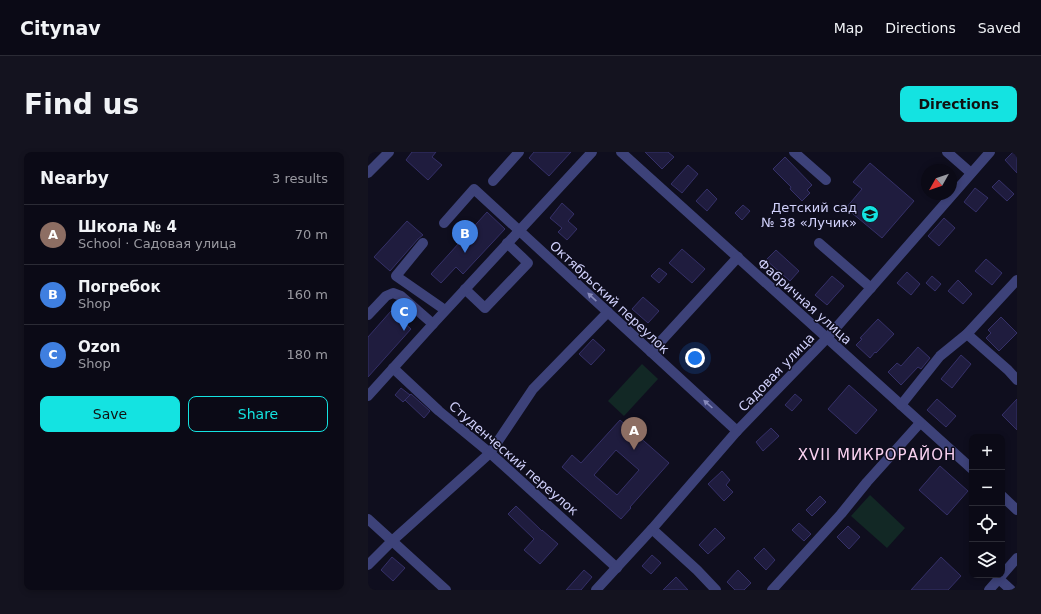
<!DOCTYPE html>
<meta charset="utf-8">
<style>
body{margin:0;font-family:"DejaVu Sans",sans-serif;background:#14131f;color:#f1f3f6}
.controls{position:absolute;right:12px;bottom:12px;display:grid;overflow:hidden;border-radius:8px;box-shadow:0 2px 6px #0003}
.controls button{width:36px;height:36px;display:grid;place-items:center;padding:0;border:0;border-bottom:1px solid #2b2b35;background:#0b0a16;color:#f1f3f6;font:20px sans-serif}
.compass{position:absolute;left:553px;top:12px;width:36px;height:36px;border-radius:50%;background:#0b0a16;box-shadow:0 2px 6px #0003;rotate:230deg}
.you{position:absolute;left:327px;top:206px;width:14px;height:14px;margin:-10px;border:3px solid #fff;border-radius:50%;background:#1a73e8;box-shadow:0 0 0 6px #1a73e833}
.badge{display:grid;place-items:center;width:26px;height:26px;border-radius:50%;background:#14e3e1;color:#fff;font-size:13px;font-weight:700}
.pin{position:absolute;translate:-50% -33px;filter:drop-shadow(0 1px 2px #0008)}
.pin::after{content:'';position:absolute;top:21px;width:14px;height:12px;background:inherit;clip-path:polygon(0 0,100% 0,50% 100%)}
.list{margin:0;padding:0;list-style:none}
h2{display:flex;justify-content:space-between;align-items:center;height:52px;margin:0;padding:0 16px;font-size:17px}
h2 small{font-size:13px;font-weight:400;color:#9a9aa1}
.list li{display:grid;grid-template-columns:26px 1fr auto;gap:12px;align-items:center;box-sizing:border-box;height:60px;padding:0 16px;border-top:1px solid #2b2b35}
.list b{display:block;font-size:15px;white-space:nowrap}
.list p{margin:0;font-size:13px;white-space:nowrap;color:#9a9aa1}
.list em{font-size:13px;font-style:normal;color:#9a9aa1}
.actions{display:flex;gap:8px;padding:12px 16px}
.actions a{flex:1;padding:9px 0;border:1px solid #14e3e1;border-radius:8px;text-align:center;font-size:14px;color:#14e3e1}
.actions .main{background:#14e3e1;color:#111}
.icon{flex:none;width:22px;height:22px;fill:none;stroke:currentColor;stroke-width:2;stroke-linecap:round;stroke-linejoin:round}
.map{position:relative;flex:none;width:649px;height:438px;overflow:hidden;border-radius:8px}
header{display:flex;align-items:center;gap:24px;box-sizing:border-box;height:56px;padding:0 20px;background:#0b0a16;border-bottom:1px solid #2b2b35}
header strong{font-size:19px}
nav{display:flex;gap:22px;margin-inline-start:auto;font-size:14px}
.intro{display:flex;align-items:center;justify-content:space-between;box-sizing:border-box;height:96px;padding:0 24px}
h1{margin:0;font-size:28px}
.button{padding:10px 18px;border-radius:8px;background:#14e3e1;color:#111;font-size:14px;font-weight:700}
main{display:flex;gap:24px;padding:0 24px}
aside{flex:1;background:#0b0a16;border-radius:8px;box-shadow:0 2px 6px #0003}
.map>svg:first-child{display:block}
.green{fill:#122825}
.building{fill:#1f1c3e;stroke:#353068;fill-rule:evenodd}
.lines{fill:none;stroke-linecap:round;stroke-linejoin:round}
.minor{stroke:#3d4279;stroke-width:10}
.oneway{fill:#8689ba}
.labels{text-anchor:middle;stroke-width:3;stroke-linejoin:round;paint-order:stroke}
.poi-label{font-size:13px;fill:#d0d0fb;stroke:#0f0e1e;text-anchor:end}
.street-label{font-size:13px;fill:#d0d0fb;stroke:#0f0e1e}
.quarter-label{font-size:15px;letter-spacing:1px;fill:#fbd2f1;stroke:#0f0e1e}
</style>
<header>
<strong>Citynav</strong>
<nav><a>Map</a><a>Directions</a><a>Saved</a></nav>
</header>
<div class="intro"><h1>Find us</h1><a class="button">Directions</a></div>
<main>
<aside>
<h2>Nearby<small>3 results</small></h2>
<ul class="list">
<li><span class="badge" style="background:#8d6e63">A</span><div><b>Школа № 4</b><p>School · Садовая улица</p></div><em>70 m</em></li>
<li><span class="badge" style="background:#3f7fe0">B</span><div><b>Погребок</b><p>Shop</p></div><em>160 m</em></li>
<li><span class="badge" style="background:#3f7fe0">C</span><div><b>Ozon</b><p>Shop</p></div><em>180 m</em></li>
</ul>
<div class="actions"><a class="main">Save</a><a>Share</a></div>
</aside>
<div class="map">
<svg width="649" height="438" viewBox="0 0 649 438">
<rect width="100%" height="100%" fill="#0f0e1e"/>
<g class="green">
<polygon points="274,212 290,227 256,264 240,249"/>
<polygon points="502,343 537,376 519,396 483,364"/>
</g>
<g class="building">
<polygon points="44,0 68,0 64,5 74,13 60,28 38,8"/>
<polygon points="166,0 203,0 181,24 161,6"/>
<polygon points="277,0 300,0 306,5 294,17"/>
<polygon points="645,0 649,0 649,21 637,8"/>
<polygon points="417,5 444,33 439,38 442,41 434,49 422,37 423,35 405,17"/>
<polygon points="502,11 546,49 514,86 478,56 494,37 485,30"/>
<polygon points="320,13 330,22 314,41 303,32"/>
<polygon points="631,28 646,42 639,49 624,35"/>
<polygon points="607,36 620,46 608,60 596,50"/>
<polygon points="339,37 349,47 339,59 328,49"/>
<polygon points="194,51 206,62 200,69 209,77 199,88 190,80 194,76 182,66"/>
<polygon points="375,53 382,59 374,68 367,61"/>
<polygon points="119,60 137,77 95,122 88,115 73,131 63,122"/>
<polygon points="576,66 587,76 571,94 560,84"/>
<polygon points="39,69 55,83 50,87 22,119 6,105"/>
<polygon points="314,97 337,117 324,131 301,111"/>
<polygon points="408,98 431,119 422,129 398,108"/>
<polygon points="618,107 634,121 624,133 607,119"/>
<polygon points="291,116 299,122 291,131 283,124"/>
<polygon points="539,120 552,132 543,143 529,131"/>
<polygon points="464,124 476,134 459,153 447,143"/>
<polygon points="564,124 573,132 567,139 558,131"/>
<polygon points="590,128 604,142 595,152 580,139"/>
<polygon points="275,145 291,159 280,171 264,157"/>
<polygon points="23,159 43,177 0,225 0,185"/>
<polygon points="633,165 649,181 631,199 618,186 623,181 620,178"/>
<polygon points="510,167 526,182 508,201 507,200 502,206 488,193 494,187 492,186"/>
<polygon points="225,187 237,198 223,213 211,202"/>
<polygon points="550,195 562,206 553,217 550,215 533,233 520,220 529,211 533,214"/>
<polygon points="593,203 603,212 584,236 573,227"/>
<polygon points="481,233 509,258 488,282 460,257"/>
<polygon points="33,236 42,243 35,250 27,243"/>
<polygon points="43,242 62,259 56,266 37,248"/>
<polygon points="427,242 434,248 424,259 417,253"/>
<polygon points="569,247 588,264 578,275 559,258"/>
<polygon points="649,247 649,278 634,263"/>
<path d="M252 268 301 311 262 355 263 356 253 367 194 315 204 303 213 311ZM248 298 271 318 249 343 226 323Z"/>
<polygon points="403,276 411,284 395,299 388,290"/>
<polygon points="572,314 600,339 579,363 551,338"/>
<polygon points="354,319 362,328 358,333 365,340 356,349 340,332"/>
<polygon points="452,344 458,350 444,364 438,358"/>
<polygon points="148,354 174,379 174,378 190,392 172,412 156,398 166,387 140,362"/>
<polygon points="431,371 443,382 436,389 424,378"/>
<polygon points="480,374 492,385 481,397 469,385"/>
<polygon points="347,376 357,386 340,402 331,393"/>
<polygon points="396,396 407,408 398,418 386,406"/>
<polygon points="284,403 293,411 283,422 274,414"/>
<polygon points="24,405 37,416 25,429 13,418"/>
<polygon points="573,405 593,424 580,438 543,438"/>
<polygon points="216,418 224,425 213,438 198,438"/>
<polygon points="370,418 383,431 376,438 367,438 359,430"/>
<polygon points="308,425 320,438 295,438"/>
</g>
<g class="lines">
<g class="minor">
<polyline points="253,0 604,317"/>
<polyline points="426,0 458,28"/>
<polyline points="579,0 603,21"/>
<polyline points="0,21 21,0"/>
<polyline points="125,29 151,0"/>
<polyline points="76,71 106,37 369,279"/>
<polyline points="55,91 28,124 77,158"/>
<polyline points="451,91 503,136"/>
<polyline points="97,137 117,156 160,111 139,91"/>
<polyline points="0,163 18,144 25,141 33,144 65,172"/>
<polyline points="599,182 640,218 649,228"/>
<polyline points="283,200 370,105"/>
<polyline points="25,216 71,259 122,301 249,416"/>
<polyline points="0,244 65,172 224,0"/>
<polyline points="533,253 572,204 599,182 649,128"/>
<polyline points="634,344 649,358"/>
<polyline points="0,367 78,438"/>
<polyline points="284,377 329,418 348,438"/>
<polyline points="0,413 24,389 122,301 165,237 240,160"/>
<polyline points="631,427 643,438"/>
<polyline points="228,438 284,377 369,279 459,186 622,0"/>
<polyline points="404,438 473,362 499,330 552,271"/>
<polyline points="621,438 649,406"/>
</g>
</g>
<defs><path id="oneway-solid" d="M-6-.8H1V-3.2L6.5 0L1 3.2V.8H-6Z"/></defs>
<g class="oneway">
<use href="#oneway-solid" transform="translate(224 145) rotate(-137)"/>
<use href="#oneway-solid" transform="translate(340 252) rotate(-138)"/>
</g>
<defs>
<g id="school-disc" transform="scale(0.9)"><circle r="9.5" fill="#14e3e1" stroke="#0f0e1e"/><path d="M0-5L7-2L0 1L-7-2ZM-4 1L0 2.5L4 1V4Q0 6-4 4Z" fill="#111"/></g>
</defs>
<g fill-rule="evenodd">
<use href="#school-disc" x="502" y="62"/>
</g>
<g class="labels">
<g class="poi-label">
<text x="489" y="60">Детский сад<tspan x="489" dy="15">№ 38 «Лучик»</tspan></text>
</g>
<g class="street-label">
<text transform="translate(242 145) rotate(43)" y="5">Октябрьский переулок</text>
<text transform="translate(437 149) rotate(42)" y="5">Фабричная улица</text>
<text transform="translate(408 220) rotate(-46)" y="5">Садовая улица</text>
<text transform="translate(146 306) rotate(41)" y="5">Студенческий переулок</text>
</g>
<g class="quarter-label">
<text x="509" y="308">XVII МИКРОРАЙОН</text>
</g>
</g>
</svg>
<div class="controls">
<button>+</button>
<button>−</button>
<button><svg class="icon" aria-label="locate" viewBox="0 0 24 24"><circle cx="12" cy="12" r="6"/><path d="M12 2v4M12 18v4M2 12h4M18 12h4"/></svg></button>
<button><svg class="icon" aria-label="layers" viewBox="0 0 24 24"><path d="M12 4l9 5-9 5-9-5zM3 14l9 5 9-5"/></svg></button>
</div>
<svg class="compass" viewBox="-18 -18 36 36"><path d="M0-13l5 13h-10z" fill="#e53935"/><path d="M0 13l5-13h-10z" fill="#9a9aa1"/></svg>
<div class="you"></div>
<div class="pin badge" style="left:266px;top:298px;background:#8d6e63">A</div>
<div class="pin badge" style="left:97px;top:101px;background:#3f7fe0">B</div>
<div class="pin badge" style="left:36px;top:179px;background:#3f7fe0">C</div>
</div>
</main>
